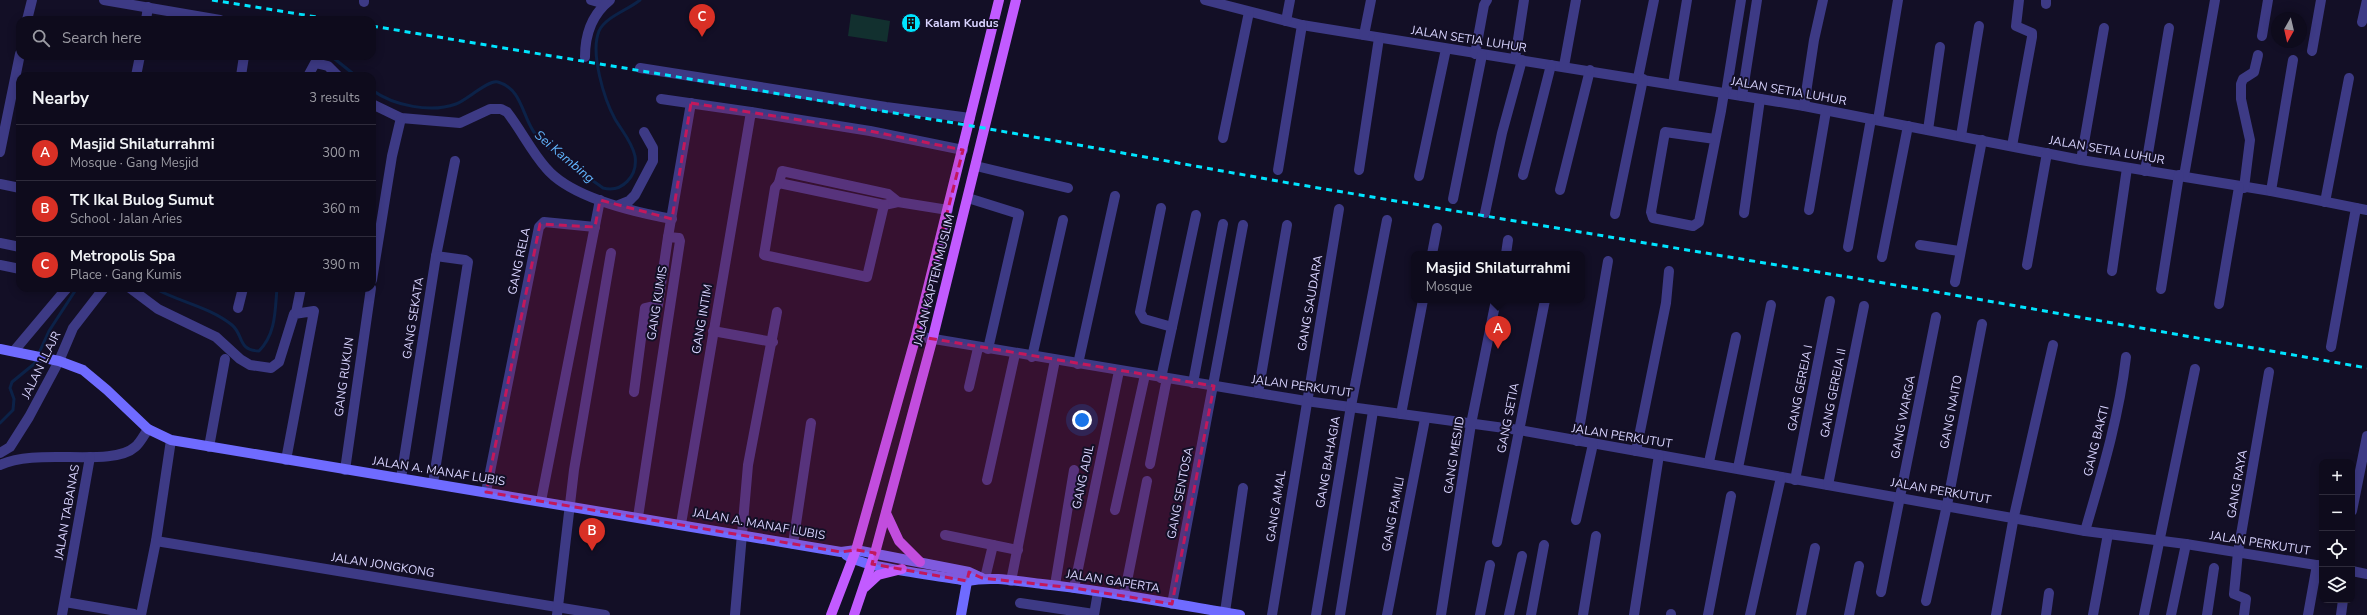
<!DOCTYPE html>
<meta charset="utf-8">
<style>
body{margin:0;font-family:"Nunito Sans",sans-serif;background:#171425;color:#f1f3f6}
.controls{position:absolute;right:12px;bottom:12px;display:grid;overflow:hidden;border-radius:8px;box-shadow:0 2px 10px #0003}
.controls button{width:36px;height:36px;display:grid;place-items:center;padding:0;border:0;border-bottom:1px solid #2e2b3b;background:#0e0b1c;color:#f1f3f6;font:20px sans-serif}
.compass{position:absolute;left:2271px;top:12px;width:36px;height:36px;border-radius:50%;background:#0e0b1c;box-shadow:0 2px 10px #0003;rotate:188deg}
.you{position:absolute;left:1082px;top:420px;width:14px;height:14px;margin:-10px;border:3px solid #fff;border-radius:50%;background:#1a73e8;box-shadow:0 0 0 6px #1a73e833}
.badge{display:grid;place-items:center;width:26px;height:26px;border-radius:50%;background:#d93025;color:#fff;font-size:13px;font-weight:700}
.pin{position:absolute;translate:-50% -33px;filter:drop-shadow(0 1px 2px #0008)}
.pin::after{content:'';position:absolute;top:21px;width:14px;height:12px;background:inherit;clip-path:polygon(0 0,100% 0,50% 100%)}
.popup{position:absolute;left:1411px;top:251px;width:174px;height:52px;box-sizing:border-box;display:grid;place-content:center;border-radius:8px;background:#0e0b1c;filter:drop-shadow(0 1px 3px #0005);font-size:13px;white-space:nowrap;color:#9b9ba3}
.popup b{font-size:15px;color:#f1f3f6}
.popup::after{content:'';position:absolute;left:50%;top:100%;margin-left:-8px;border:8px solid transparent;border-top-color:#0e0b1c}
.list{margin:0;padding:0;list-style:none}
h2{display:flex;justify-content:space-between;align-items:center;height:52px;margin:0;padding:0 16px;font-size:17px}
h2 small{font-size:13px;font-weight:400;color:#9b9ba3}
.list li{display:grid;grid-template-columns:26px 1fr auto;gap:12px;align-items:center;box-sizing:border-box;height:56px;padding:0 16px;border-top:1px solid #2e2b3b}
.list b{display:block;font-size:15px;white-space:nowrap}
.list p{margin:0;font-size:13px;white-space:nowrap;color:#9b9ba3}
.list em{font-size:13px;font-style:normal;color:#9b9ba3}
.icon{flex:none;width:22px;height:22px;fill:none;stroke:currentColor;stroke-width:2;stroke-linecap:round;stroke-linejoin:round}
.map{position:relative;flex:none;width:2367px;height:615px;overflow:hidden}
.search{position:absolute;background:#0e0b1c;box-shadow:0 2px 10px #0003;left:16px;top:16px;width:360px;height:44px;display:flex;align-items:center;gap:10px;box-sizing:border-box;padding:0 14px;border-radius:12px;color:#9b9ba3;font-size:15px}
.panel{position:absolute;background:#0e0b1c;box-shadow:0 2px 10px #0003;left:16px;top:72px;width:360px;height:220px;border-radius:12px}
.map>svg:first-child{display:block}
.green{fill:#12302f}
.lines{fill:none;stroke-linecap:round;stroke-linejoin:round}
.stream{stroke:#0c2248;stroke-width:3}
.street{stroke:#3d3a85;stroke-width:10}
.secondary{stroke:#6f6bff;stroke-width:10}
.primary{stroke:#c25bff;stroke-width:10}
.rail{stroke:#00e5ff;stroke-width:3;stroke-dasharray:6 5;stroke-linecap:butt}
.marked{fill:#c2185b;fill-opacity:0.2;stroke:#c2185b;stroke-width:3;stroke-dasharray:8 5;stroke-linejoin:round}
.labels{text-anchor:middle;stroke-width:4;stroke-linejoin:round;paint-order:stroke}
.poi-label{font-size:12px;font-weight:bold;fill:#d9d4ff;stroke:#130f26;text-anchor:start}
.street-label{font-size:12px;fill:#d9d4ff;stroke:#130f26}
.water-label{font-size:13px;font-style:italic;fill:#62b6ff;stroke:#130f26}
</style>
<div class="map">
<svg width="2367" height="615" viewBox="0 0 2367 615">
<rect width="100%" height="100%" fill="#130f26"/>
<polygon class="green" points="851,14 890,21 887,42 848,36"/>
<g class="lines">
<g class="stream">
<polyline points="331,56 356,76"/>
<path d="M372 90C394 106 431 113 456 104 467 100 489 79 498 82 523 89 522 118 536 135 553 156 581 172 603 188 622 193 638 176 635 156 632 142 622 131 615 119 604 99 590 53 599 31 605 17 628 10 640 0"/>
<path d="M154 288C179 302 210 307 232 325 244 335 237 350 259 351 276 334 275 311 277 288"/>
<polyline points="0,423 13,410 14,399 10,388 12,382 34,364 49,331 77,288"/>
</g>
<g class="street">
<polyline points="104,0 220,20"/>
<polyline points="591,0 605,4"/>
<polyline points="1205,0 1302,25 1804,106 2081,160 2271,191 2367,210"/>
<polyline points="364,2 364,0"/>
<polyline points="2046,4 2046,0"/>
<polyline points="27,20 32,0"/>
<polyline points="146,20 148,7"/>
<polyline points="1286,21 1290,0"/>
<polyline points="2362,22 2367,0"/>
<polyline points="1364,35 1371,0"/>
<polyline points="2262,36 2268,0"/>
<polyline points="2312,51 2321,0"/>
<polyline points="1475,54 1484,5 1487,0"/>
<path d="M585 57C585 35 591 15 610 0"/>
<polyline points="1515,59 1524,0"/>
<polyline points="1564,66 1576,0"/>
<polyline points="640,68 886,107 970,118"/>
<polyline points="136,76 140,56"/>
<polyline points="241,76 244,56"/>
<polyline points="308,76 315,63 328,66 338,76"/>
<polyline points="1638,78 1654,0"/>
<polyline points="1673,84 1687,0"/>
<polyline points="1726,93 1741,0"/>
<polyline points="1742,96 1757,0"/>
<polyline points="661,99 751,112"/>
<path d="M372 104 401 118 460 123 490 109H501L507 112C521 130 531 151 546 168 571 198 634 212 672 219"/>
<polyline points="1804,106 1814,40 1823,0"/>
<polyline points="1878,120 1898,0"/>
<polyline points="1928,130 1940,47"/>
<polyline points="1961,136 1979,26"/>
<polyline points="1223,138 1249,12"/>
<polyline points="1715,139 1665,132 1651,212 1653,218 1693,226 1699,222 1721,111 1724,93"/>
<polyline points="2012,146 2032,37 2032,33 2016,26 2019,0"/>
<polyline points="0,152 20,54"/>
<polyline points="2081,160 2104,28"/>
<polyline points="976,166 1068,188"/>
<polyline points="1278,170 1302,25"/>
<polyline points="1359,170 1379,38"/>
<polyline points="2145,171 2169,28"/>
<polyline points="1523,175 1551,65"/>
<polyline points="1419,176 1446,49"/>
<polyline points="2184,176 2215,0"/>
<polyline points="779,183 884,205 898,202 948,210"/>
<polyline points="0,184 20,188"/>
<polyline points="2244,188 2250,140 2241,99 2241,84 2243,79 2254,72 2258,55"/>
<polyline points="1560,190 1590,70"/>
<polyline points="2271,191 2293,60"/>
<polyline points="968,198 1019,214 988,349"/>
<polyline points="1453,199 1482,55"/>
<polyline points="2325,202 2349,78"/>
<polyline points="619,205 629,201 635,195 653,161 653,148 644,132"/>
<polyline points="884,205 867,277 764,255 775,188 779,183 782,171 888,194 898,202"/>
<polyline points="1161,208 1140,312 1144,319 1172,327 1161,378"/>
<polyline points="1809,210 1826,111"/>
<polyline points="1485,213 1502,133 1522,60"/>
<polyline points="1744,213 1760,99"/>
<polyline points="1615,214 1643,79"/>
<polyline points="0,243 20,247"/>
<polyline points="1920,245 1959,251"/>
<polyline points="1848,247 1871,119"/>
<polyline points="1432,254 1437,228"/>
<polyline points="1506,254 1508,240"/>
<polyline points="1882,257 1908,126"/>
<polyline points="0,265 20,269"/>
<polyline points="2027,265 2047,153"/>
<polyline points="2112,271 2127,168"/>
<polyline points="372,280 392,156 401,118"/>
<polyline points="1955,282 1982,140"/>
<polyline points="130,288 158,309 216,337 240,359 250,365 271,368 279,362 294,314 314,311 286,460"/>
<polyline points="2161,289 2179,175"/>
<polyline points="2219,304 2239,187"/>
<polyline points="238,308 243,288"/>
<polyline points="296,313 301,288"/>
<polyline points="1172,327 1196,215"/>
<polyline points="713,331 773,342"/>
<polyline points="916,336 1306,401 1519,430 2085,531 2186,544 2322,566"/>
<polyline points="2331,347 2356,208"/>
<polyline points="14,351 67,288"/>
<polyline points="1032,357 1063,220"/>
<polyline points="1078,364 1115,196"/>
<polyline points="1193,383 1223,224"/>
<polyline points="969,387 978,348"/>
<polyline points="634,392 645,308 658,305 668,237"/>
<polyline points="1258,393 1287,225"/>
<polyline points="1401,414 1423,300"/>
<polyline points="1577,441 1608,261"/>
<polyline points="209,447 225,359"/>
<polyline points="1636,451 1666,303 1669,271"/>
<polyline points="0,453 10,447 29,417 59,361 73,328 104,288"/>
<polyline points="1709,462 1736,337"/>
<polyline points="1150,464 1167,378"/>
<path d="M0 465C36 447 112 468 135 447 140 443 144 435 148 429"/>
<polyline points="1738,468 1771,305"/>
<polyline points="345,470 371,288"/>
<polyline points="401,478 436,256 455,161"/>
<polyline points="987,480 1015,354"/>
<polyline points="1795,480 1830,301"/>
<polyline points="433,483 468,262 465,260 436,256"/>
<polyline points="1828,485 1864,306"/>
<polyline points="486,492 539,227 544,222 595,227"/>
<polyline points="541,501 600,200"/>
<polyline points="1115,510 1145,375"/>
<polyline points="2352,511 2367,436"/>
<polyline points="638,517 680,241 679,238 668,237 691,103"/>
<polyline points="1576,520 1593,444"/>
<polyline points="681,524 751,112 870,131 963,150"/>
<path d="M2085 531C2102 473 2119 417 2126 357"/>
<polyline points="945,535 993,545"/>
<polyline points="156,541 605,615"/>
<polyline points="1497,542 1545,300"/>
<polyline points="793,544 811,423"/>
<polyline points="2352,571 2367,574"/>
<polyline points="985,578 993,545 1018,550"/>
<polyline points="1011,581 1055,360"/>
<polyline points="1055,585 1074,470"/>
<polyline points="1074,588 1119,371"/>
<polyline points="1881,592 1936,317"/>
<polyline points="1124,596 1147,481"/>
<polyline points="1926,601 1947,505 1982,324"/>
<polyline points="65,602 134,614"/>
<polyline points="1020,603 1094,614"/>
<polyline points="1172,604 1243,225"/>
<polyline points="1225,612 1243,488"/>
<polyline points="62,615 90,457"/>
<polyline points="141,615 156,541 171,440"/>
<polyline points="557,615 574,470 611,253"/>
<polyline points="735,615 748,465 777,312"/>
<polyline points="1094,615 1098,592"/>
<polyline points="1272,615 1339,209"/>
<polyline points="1316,615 1351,406 1387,220"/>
<polyline points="1340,615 1373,411"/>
<polyline points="1387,615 1425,419"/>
<polyline points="1441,615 1471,424 1496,300"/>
<polyline points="1480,615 1490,565"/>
<polyline points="1509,615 1522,556"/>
<polyline points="1531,615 1544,545"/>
<polyline points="1583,615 1596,536"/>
<polyline points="1634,615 1659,455"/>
<polyline points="1671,615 1671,614"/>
<polyline points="1708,615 1731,496"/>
<polyline points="1750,615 1781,477"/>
<polyline points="1801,615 1815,548"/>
<polyline points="1849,615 1859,566"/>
<polyline points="1996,615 2014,516 2053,345"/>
<polyline points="2046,615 2049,593"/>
<polyline points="2093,615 2108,534"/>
<polyline points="2144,615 2195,369"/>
<polyline points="2171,615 2186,544"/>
<polyline points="2207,615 2214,568"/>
<polyline points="2244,615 2246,599 2234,594 2238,552 2269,372"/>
<polyline points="2308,615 2317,565"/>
<polyline points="2341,615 2343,600"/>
</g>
<g class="secondary">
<polyline points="0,349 59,361 83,370 107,390 148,429 171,440 841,552 856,550 969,572 982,578"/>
<path d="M846 555C866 569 939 575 967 581 992 576 1017 581 1042 584 1108 591 1174 604 1240 615"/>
<polyline points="961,615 968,576"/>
</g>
<g class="primary">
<polyline points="886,513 899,541 920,562"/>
<polyline points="865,587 878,575 902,569"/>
<polyline points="831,615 856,550 916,336 999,0"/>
<polyline points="854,615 875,553 932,341 1016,0"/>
</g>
<g class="rail">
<polyline points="212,0 335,20"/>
<polyline points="372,26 984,128 1289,183 1943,293 2367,368"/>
</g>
</g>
<path class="marked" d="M691 103 870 131 963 150 916 336 1214 386 1172 604 1074 588 982 578 969 572 967 581 872 564 875 553 856 550 841 552 486 492 540 224 595 227 600 200 672 219Z"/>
<defs>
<g id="building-disc" transform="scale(1)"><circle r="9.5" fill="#00e5ff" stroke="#130f26"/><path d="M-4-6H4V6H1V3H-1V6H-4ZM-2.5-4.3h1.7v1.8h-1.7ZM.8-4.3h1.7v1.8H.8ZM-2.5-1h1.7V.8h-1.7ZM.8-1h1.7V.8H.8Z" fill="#111"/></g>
</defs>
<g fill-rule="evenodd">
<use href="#building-disc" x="911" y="23"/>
</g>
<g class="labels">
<g class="poi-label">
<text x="925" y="27">Kalam Kudus</text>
</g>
<g class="street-label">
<text transform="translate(1469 39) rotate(9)" y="4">JALAN SETIA LUHUR</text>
<text transform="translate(1789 91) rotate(10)" y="4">JALAN SETIA LUHUR</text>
<text transform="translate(2107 150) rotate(10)" y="4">JALAN SETIA LUHUR</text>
<text transform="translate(519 261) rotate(-78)" y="4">GANG RELA</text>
<text transform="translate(934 280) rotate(-76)" y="4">JALAN KAPTEN MUSLIM</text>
<text transform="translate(657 303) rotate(-81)" y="4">GANG KUMIS</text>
<text transform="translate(1310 303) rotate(-80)" y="4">GANG SAUDARA</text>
<text transform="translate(413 318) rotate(-81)" y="4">GANG SEKATA</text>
<text transform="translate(702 319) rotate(-80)" y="4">GANG INTIM</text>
<text transform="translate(41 365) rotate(-64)" y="4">JALAN LLAJR</text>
<text transform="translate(344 377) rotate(-82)" y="4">GANG RUKUN</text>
<text transform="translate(1302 386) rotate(8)" y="4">JALAN PERKUTUT</text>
<text transform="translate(1800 388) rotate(-79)" y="4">GANG GEREJA I</text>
<text transform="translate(1833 393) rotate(-79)" y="4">GANG GEREJA II</text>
<text transform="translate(1951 412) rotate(-79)" y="4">GANG NAITO</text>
<text transform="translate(1903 417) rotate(-79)" y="4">GANG WARGA</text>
<text transform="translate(1508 418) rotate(-79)" y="4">GANG SETIA</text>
<text transform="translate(1622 436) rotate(9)" y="4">JALAN PERKUTUT</text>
<text transform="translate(2096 441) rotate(-76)" y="4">GANG BAKTI</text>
<text transform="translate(1454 455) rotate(-81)" y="4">GANG MESJID</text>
<text transform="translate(1328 462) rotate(-80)" y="4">GANG BAHAGIA</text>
<text transform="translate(439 471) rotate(9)" y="4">JALAN A. MANAF LUBIS</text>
<text transform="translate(1083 477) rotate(-78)" y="4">GANG ADIL</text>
<text transform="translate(2237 484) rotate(-80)" y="4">GANG RAYA</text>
<text transform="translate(1941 491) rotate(10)" y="4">JALAN PERKUTUT</text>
<text transform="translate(1180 493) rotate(-79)" y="4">GANG SENTOSA</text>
<text transform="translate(1276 506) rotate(-81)" y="4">GANG AMAL</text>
<text transform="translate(67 512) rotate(-80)" y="4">JALAN TABANAS</text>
<text transform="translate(1393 514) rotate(-79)" y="4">GANG FAMILI</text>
<text transform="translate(759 524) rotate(10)" y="4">JALAN A. MANAF LUBIS</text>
<text transform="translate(2260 543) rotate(9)" y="4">JALAN PERKUTUT</text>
<text transform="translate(383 565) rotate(9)" y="4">JALAN JONGKONG</text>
<text transform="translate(1113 581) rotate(9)" y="4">JALAN GAPERTA</text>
</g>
<g class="water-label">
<text transform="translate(565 156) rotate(40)" y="5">Sei Kambing</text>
</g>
</g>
</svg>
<div class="controls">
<button>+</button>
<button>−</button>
<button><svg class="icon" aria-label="locate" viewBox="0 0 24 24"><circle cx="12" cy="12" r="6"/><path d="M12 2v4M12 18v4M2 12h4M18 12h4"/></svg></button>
<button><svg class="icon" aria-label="layers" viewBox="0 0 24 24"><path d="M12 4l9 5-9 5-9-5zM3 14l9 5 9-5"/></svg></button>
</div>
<svg class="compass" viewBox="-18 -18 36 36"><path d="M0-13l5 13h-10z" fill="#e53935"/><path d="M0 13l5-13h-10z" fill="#9b9ba3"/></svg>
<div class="you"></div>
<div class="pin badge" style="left:1498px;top:349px">A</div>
<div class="popup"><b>Masjid Shilaturrahmi</b>Mosque</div>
<div class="pin badge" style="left:592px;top:551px">B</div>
<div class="pin badge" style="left:702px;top:37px">C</div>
<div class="search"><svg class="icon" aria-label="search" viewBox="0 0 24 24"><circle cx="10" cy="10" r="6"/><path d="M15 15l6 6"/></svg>Search here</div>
<section class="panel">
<h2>Nearby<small>3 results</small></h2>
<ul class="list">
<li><span class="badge">A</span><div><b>Masjid Shilaturrahmi</b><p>Mosque · Gang Mesjid</p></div><em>300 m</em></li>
<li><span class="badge">B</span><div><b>TK Ikal Bulog Sumut</b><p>School · Jalan Aries</p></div><em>360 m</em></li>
<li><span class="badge">C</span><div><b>Metropolis Spa</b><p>Place · Gang Kumis</p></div><em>390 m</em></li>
</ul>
</section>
</div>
